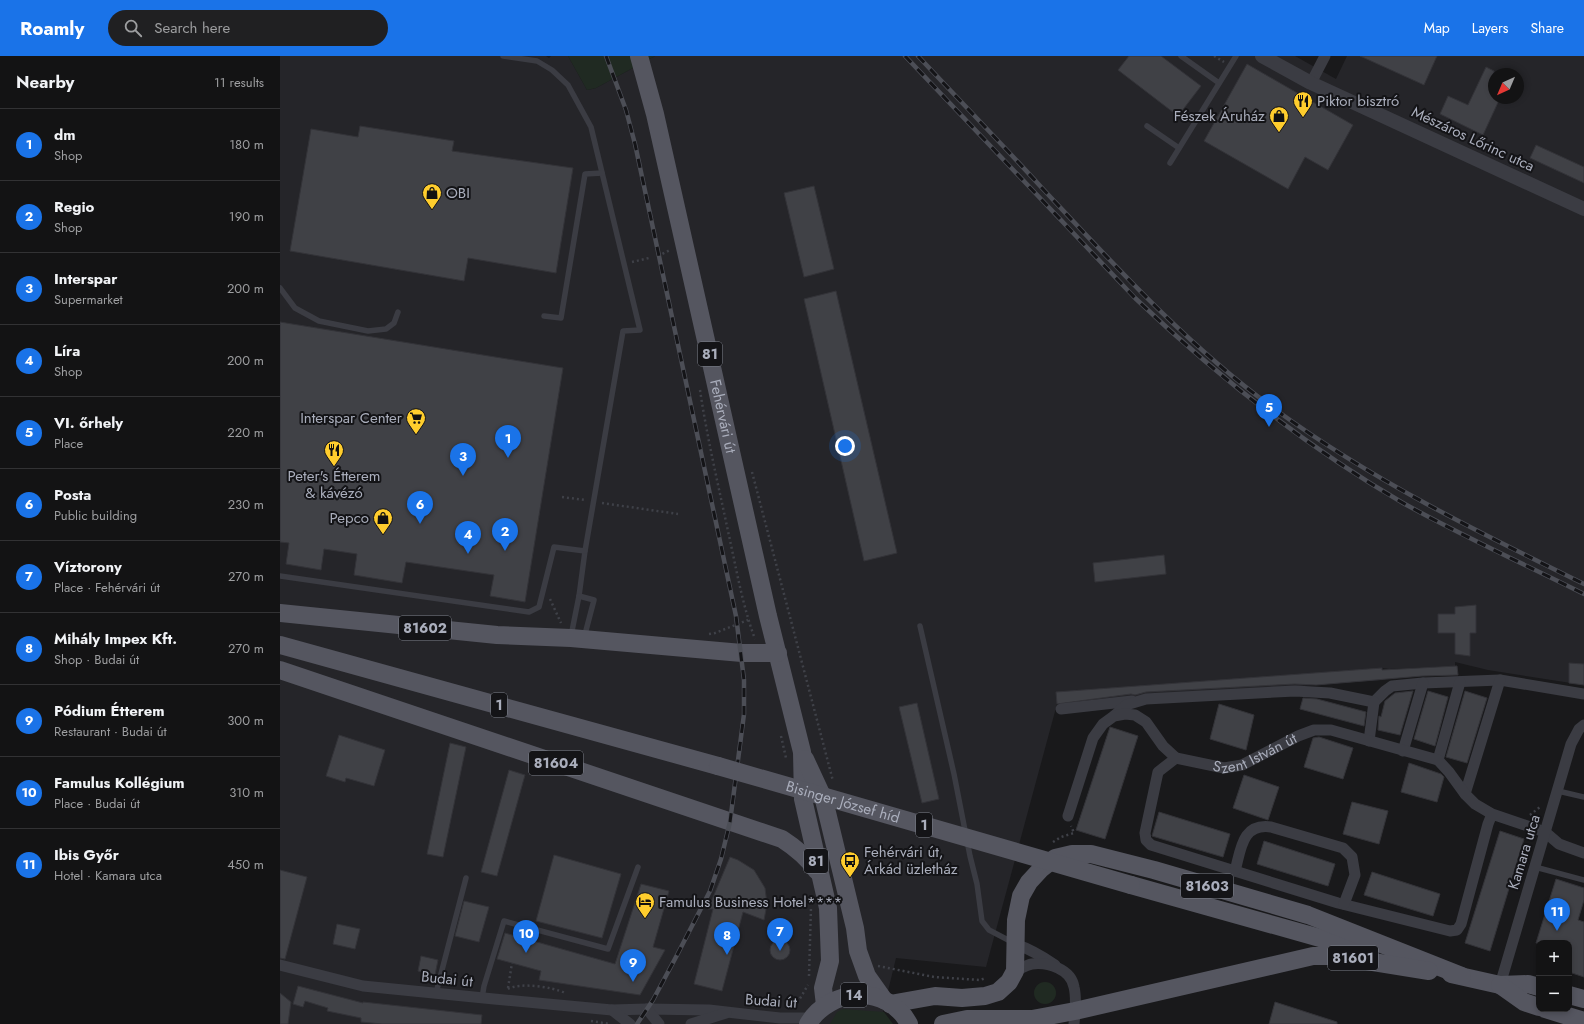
<!DOCTYPE html>
<meta charset="utf-8">
<style>
body{margin:0;font-family:Jost,sans-serif;background:#202022;color:#f1f3f6}
.controls{position:absolute;right:12px;bottom:12px;display:grid;overflow:hidden;border-radius:8px;box-shadow:0 2px 6px #0003}
.controls button{width:36px;height:36px;display:grid;place-items:center;padding:0;border:0;border-bottom:1px solid #323234;background:#131314;color:#f1f3f6;font:20px sans-serif}
.compass{position:absolute;left:1208px;top:12px;width:36px;height:36px;border-radius:50%;background:#131314;box-shadow:0 2px 6px #0003;rotate:224deg}
.you{position:absolute;left:565px;top:390px;width:14px;height:14px;margin:-10px;border:3px solid #fff;border-radius:50%;background:#1a73e8;box-shadow:0 0 0 6px #1a73e833}
.badge{display:grid;place-items:center;width:26px;height:26px;border-radius:50%;background:#1a73e8;color:#fff;font-size:13px;font-weight:700}
.pin{position:absolute;translate:-50% -33px;filter:drop-shadow(0 1px 2px #0008)}
.pin::after{content:'';position:absolute;top:21px;width:14px;height:12px;background:inherit;clip-path:polygon(0 0,100% 0,50% 100%)}
.list{margin:0;padding:0;list-style:none}
h2{display:flex;justify-content:space-between;align-items:center;height:52px;margin:0;padding:0 16px;font-size:17px}
h2 small{font-size:13px;font-weight:400;color:#9d9ea0}
.list li{display:grid;grid-template-columns:26px 1fr auto;gap:12px;align-items:center;box-sizing:border-box;height:72px;padding:0 16px;border-top:1px solid #323234}
.list b{display:block;font-size:15px;white-space:nowrap}
.list p{margin:0;font-size:13px;white-space:nowrap;color:#9d9ea0}
.list em{font-size:13px;font-style:normal;color:#9d9ea0}
.icon{flex:none;width:22px;height:22px;fill:none;stroke:currentColor;stroke-width:2;stroke-linecap:round;stroke-linejoin:round}
.map{position:relative;flex:none;width:1304px;height:968px;overflow:hidden}
header{display:flex;align-items:center;gap:24px;box-sizing:border-box;height:56px;padding:0 20px;background:#1a73e8;color:#fff}
header strong{font-size:19px}
nav{display:flex;gap:22px;margin-inline-start:auto;font-size:14px}
.search{width:280px;height:36px;background:#202022;display:flex;align-items:center;gap:10px;box-sizing:border-box;padding:0 14px;border-radius:22px;color:#9d9ea0;font-size:15px}
main{display:flex}
aside{flex:1;background:#131314}
.map>svg:first-child{display:block}
.built{fill:#252529;fill-rule:evenodd}
.green{fill:#202a22}
.building{fill:#404146;stroke:#333338}
.lines{fill:none;stroke-linecap:round;stroke-linejoin:round}
.path{stroke:#3f4148;stroke-width:2.5;stroke-dasharray:2 3;stroke-linecap:butt}
.service{stroke:#3b3c43;stroke-width:5.5}
.minor{stroke:#3b3c43;stroke-width:11}
.tertiary{stroke:#3b3c43;stroke-width:14}
.primary{stroke:#555660;stroke-width:18}
.rail-casing{stroke:#4c4e56;stroke-width:4.5}
.rail{stroke:#141417;stroke-width:3;stroke-dasharray:9;stroke-linecap:butt}
.primary-bridge{stroke:#555660;stroke-width:18}
.labels{text-anchor:middle;stroke-width:4;stroke-linejoin:round;paint-order:stroke}
.shield{fill:#141417;stroke:#7d808a;stroke-width:1}
.shield-label{font-size:14px;font-weight:bold;fill:#aaaebc}
.poi-label{font-size:15px;fill:#aaaebc;stroke:#141417;text-anchor:start}
.street-label{font-size:15px;fill:#aaaebc;stroke:#141417}
</style>
<header>
<strong>Roamly</strong>
<div class="search"><svg class="icon" aria-label="search" viewBox="0 0 24 24"><circle cx="10" cy="10" r="6"/><path d="M15 15l6 6"/></svg>Search here</div>
<nav><a>Map</a><a>Layers</a><a>Share</a></nav>
</header>
<main>
<aside>
<h2>Nearby<small>11 results</small></h2>
<ul class="list">
<li><span class="badge">1</span><div><b>dm</b><p>Shop</p></div><em>180 m</em></li>
<li><span class="badge">2</span><div><b>Regio</b><p>Shop</p></div><em>190 m</em></li>
<li><span class="badge">3</span><div><b>Interspar</b><p>Supermarket</p></div><em>200 m</em></li>
<li><span class="badge">4</span><div><b>Líra</b><p>Shop</p></div><em>200 m</em></li>
<li><span class="badge">5</span><div><b>VI. őrhely</b><p>Place</p></div><em>220 m</em></li>
<li><span class="badge">6</span><div><b>Posta</b><p>Public building</p></div><em>230 m</em></li>
<li><span class="badge">7</span><div><b>Víztorony</b><p>Place · Fehérvári út</p></div><em>270 m</em></li>
<li><span class="badge">8</span><div><b>Mihály Impex Kft.</b><p>Shop · Budai út</p></div><em>270 m</em></li>
<li><span class="badge">9</span><div><b>Pódium Étterem</b><p>Restaurant · Budai út</p></div><em>300 m</em></li>
<li><span class="badge">10</span><div><b>Famulus Kollégium</b><p>Place · Budai út</p></div><em>310 m</em></li>
<li><span class="badge">11</span><div><b>Ibis Győr</b><p>Hotel · Kamara utca</p></div><em>450 m</em></li>
</ul>
</aside>
<div class="map">
<svg width="1304" height="968" viewBox="0 0 1304 968">
<rect width="100%" height="100%" fill="#19191b"/>
<path class="built" d="M0 0H266L269 2 271 0H288L307 34 316 32 375 0H1015L1056 23 1067 0H1304V629L1208 614 1175 606V610L1109 613 1102 612 1103 624 777 648 706 911 616 902 600 968H0ZM1214 18H1238V42H1214Z"/>
<g class="green">
<polygon points="288,0 375,0 316,32 307,34"/>
<circle cx="765" cy="937" r="11"/>
<polygon points="563,953 604,956 613,968 550,968 557,956"/>
</g>
<g class="building">
<polygon points="849,0 881,0 921,30 898,60 838,14"/>
<polygon points="1080,0 1157,0 1144,29"/>
<polygon points="967,8 1073,69 1048,114 1025,101 1008,133 924,85"/>
<polygon points="1206,11 1214,15 1214,42 1220,42 1203,79 1160,58 1168,40 1188,49"/>
<polygon points="80,70 174,85 172,95 293,112 276,217 188,202 184,225 10,195 31,73 78,81"/>
<polygon points="1256,89 1304,111 1304,127 1250,102"/>
<polygon points="534,130 554,213 524,221 504,137"/>
<polygon points="556,235 617,497 584,505 524,243"/>
<polygon points="0,266 283,312 245,546 210,540 214,519 126,506 122,527 74,519 77,498 44,493 41,514 6,508 9,487 0,486"/>
<polygon points="884,499 886,518 815,526 813,507"/>
<polygon points="1196,549 1196,577 1190,577 1190,600 1175,598 1175,577 1158,577 1158,558 1175,558 1175,551"/>
<polygon points="1289,607 1304,608 1304,629 1289,627"/>
<polygon points="1177,610 1178,619 1142,620 1036,629 1015,628 866,636 855,639 851,638 777,648 776,636 1102,612 1102,614"/>
<polygon points="1133,635 1120,679 1098,674 1099,660 1101,661 1105,645 1115,637"/>
<polygon points="1148,635 1168,641 1155,690 1134,683"/>
<polygon points="1185,635 1207,642 1187,707 1166,701"/>
<polygon points="1023,642 1037,643 1086,656 1084,670 1020,653"/>
<polygon points="637,647 659,743 642,747 619,651"/>
<polygon points="939,648 974,659 966,694 930,683"/>
<polygon points="830,671 858,680 825,783 796,774"/>
<polygon points="59,679 105,694 94,730 66,722 65,726 46,720"/>
<polygon points="1039,681 1073,692 1063,723 1024,711 1033,682"/>
<polygon points="170,687 186,691 163,801 147,798"/>
<polygon points="1129,707 1161,718 1164,721 1157,746 1121,736"/>
<polygon points="229,714 245,719 217,820 201,816"/>
<polygon points="964,719 999,731 988,764 953,752"/>
<polygon points="1072,746 1108,755 1099,788 1063,778"/>
<polygon points="879,756 950,778 943,801 872,780"/>
<polygon points="1220,775 1244,783 1210,895 1185,887"/>
<polygon points="984,785 1055,808 1048,830 977,808"/>
<polygon points="274,799 341,818 322,882 256,865"/>
<polygon points="450,801 458,804 474,814 485,832 487,848 484,864 463,856 442,935 414,928 433,853 428,853"/>
<polygon points="0,814 27,821 5,903 0,902"/>
<polygon points="1092,816 1160,838 1153,860 1084,839"/>
<polygon points="1276,823 1304,832 1304,844 1298,864 1304,866 1304,921 1289,916 1289,887 1256,887"/>
<polygon points="361,828 389,835 373,891 385,894 360,939 259,924 261,915 217,903 225,877 335,908"/>
<polygon points="184,845 209,851 199,886 175,880"/>
<polygon points="57,868 80,873 75,893 53,888"/>
<circle cx="500" cy="894" r="10"/>
<polygon points="141,900 158,904 155,919 138,915"/>
<polygon points="18,930 83,947 83,946 202,959 201,968 102,968 81,966 81,962 47,955 48,952 25,945 23,951 13,948"/>
<polygon points="0,937 11,946 8,968 0,968"/>
<polygon points="995,946 1057,966 1057,968 989,968"/>
</g>
<g class="lines">
<g class="path">
<polyline points="934,0 944,6"/>
<polyline points="378,200 390,194"/>
<polyline points="352,206 369,202"/>
<path d="M420 334C427 381 438 428 448 475 456 511 462 548 475 583"/>
<polyline points="472,416 553,725"/>
<polyline points="282,441 305,444"/>
<polyline points="322,447 398,458"/>
<polyline points="270,543 281,567"/>
<polyline points="429,578 435,577 468,564"/>
<polyline points="501,680 506,702"/>
<polyline points="1250,759 1260,751"/>
<polyline points="773,786 781,781 794,777 791,770"/>
<polyline points="598,910 654,921 700,924 706,922"/>
<polyline points="529,920 531,851"/>
<polyline points="228,932 232,907"/>
<path d="M228 933C240 926 273 931 285 937"/>
<polyline points="507,949 519,944 528,929"/>
<polyline points="311,965 330,968"/>
</g>
<g class="service">
<polyline points="223,0 257,5 272,14 288,29 311,71 360,274 343,275 305,495 299,540 291,580"/>
<polyline points="901,0 939,27"/>
<polyline points="867,70 899,92"/>
<polyline points="890,107 956,0"/>
<polyline points="0,232 15,252 39,265 88,275 106,273 114,267 118,256"/>
<polyline points="264,260 281,262 305,118 322,117"/>
<polyline points="0,520 249,556 259,551 274,491 305,495"/>
<polyline points="299,540 314,544 304,582"/>
<polyline points="640,570 674,718 690,800 697,828 702,865 709,874 732,886"/>
<polyline points="1278,735 1304,741"/>
<polyline points="1255,811 1304,824"/>
<polyline points="156,937 186,822"/>
<polyline points="202,942 204,930 224,865 328,893 358,811"/>
</g>
<g class="minor">
<polyline points="1031,27 1045,0"/>
<polyline points="781,653 852,645"/>
<polyline points="834,660 846,649 866,643 1015,635 1050,637 1094,646 1105,635 1112,630 1143,627 1220,624 1304,638"/>
<polyline points="1089,685 1094,646"/>
<polyline points="1123,695 1143,627"/>
<polyline points="1158,704 1180,626"/>
<polyline points="1185,738 1220,624"/>
<path id="s1" d="M1212 758 1208 768 1181 868 1177 874 1170 875 1058 847 871 789 866 784 865 777 878 716 896 702 944 712 962 709 1018 680 1034 674H1051L1158 704 1169 716 1185 738 1195 748 1212 758 1265 776 1279 788 1304 797"/>
<polyline points="788,760 813,682 823,668 834,660 845,658 855,659 866,666 883,690 896,702"/>
<path d="M955 815C961 793 962 767 991 771L1063 792 1072 801 1075 819 1064 848"/>
<path d="M735 888C750 893 762 900 775 909"/>
<polyline points="0,909 83,930 214,943 332,954 367,953 429,954 500,962 532,962"/>
<path d="M735 915C740 913 746 909 752 908 768 906 791 913 794 931 797 943 795 956 794 968"/>
<polyline points="1220,929 1291,688 1299,673 1304,669"/>
<polyline points="367,953 379,968"/>
<polyline points="332,954 350,968"/>
<polyline points="411,968 446,957"/>
</g>
<polyline class="tertiary" points="982,0 1031,27 1304,153"/>
<g class="primary">
<path id="s2" d="M359 0 375 58 488 560 522 696 523 743 548 852 550 905 543 932 545 949"/>
<polyline points="0,557 217,579 291,582 462,597 498,597"/>
<polyline points="0,589 438,710"/>
<path d="M0 614 502 783C516 792 527 801 537 815"/>
<polyline points="525,703 544,744 575,872 578,895 587,920 604,944"/>
<polyline points="851,829 1079,893"/>
<polyline points="1171,918 1220,929 1248,928 1259,931"/>
<polyline points="1220,929 1244,946 1259,951"/>
<polyline points="1289,939 1304,943"/>
<polyline points="610,948 655,940 682,942 705,940 718,936 729,926 735,915 736,864 741,840 749,826 761,813 775,802 792,798 811,798 874,814 1028,859 1182,920"/>
<polyline points="1265,953 1304,965"/>
<path d="M528 968C550 931 608 928 629 968"/>
<polyline points="663,968 687,963 752,963 795,955 1033,900 1056,900 1149,915"/>
</g>
<g class="rail-casing">
<g id="rail">
<polyline points="326,0 346,54 355,88 456,560 464,624 464,658 450,766 441,803 430,835 396,901 373,944 357,968"/>
<path d="M625 0 855 242C937 320 1025 390 1123 447 1182 480 1244 508 1304 538"/>
<path d="M638 0C679 44 721 87 762 132 835 210 909 291 996 354 1092 424 1198 476 1304 528"/>
</g>
</g>
<use href="#rail" class="rail"/>
<path class="primary-bridge" id="s3" d="M438 710 851 829"/>
</g>
<defs>
<g id="restaurant-pin" transform="scale(1)"><path d="M0 17L-7.5 6A9.5 9.5 0 1 1 7.5 6Z" fill="#ffcd2d" stroke="#141417"/><path d="M-5-6h1v4h1v-4h1v4h1v-4h1v5L-1.5 .5V6h-2V.5L-5-1ZM5-6V6H3V1.5H1.5Q1.5-4 5-6Z" fill="#111"/></g>
<g id="shop-pin" transform="scale(1)"><path d="M0 17L-7.5 6A9.5 9.5 0 1 1 7.5 6Z" fill="#ffcd2d" stroke="#141417"/><path d="M-5-2.5h2.3a2.7 3.5 0 0 1 5.4 0H5L5.5 6h-11ZM-1.5-2.5h3a1.5 2.3 0 0 0-3 0Z" fill="#111"/></g>
<g id="supermarket-pin" transform="scale(1)"><path d="M0 17L-7.5 6A9.5 9.5 0 1 1 7.5 6Z" fill="#ffcd2d" stroke="#141417"/><path d="M-6-5.5h2.5l.6 2H6L4.5 2H-2.5L-4.4-4H-6ZM-1.5 3.2a1.3 1.3 0 1 0 .1 0ZM3 3.2a1.3 1.3 0 1 0 .1 0Z" fill="#111"/></g>
<g id="bus-pin" transform="scale(1)"><path d="M0 17L-7.5 6A9.5 9.5 0 1 1 7.5 6Z" fill="#ffcd2d" stroke="#141417"/><path d="M-5-6H5V4H4V6H2V4H-2V6H-4V4H-5ZM-3.5-4V0h7V-4ZM-3.5 1.2v1.5H-2V1.2ZM2 1.2v1.5H3.5V1.2Z" fill="#111"/></g>
<g id="hotel-pin" transform="scale(1)"><path d="M0 17L-7.5 6A9.5 9.5 0 1 1 7.5 6Z" fill="#ffcd2d" stroke="#141417"/><path d="M-6-4.5h1.5V1H6V5H4.5V3h-9V5H-6ZM-4 0a1.8 1.8 0 1 1 3.6 0ZM.5 0V-2.5h3Q6-2.5 6 0Z" fill="#111"/></g>
</defs>
<g fill-rule="evenodd">
<use href="#restaurant-pin" x="1023" y="45"/>
<use href="#shop-pin" x="999" y="60"/>
<use href="#shop-pin" x="152" y="137"/>
<use href="#supermarket-pin" x="136" y="362"/>
<use href="#restaurant-pin" x="54" y="394"/>
<use href="#shop-pin" x="103" y="462"/>
<use href="#bus-pin" x="570" y="805"/>
<use href="#hotel-pin" x="365" y="846"/>
</g>
<g class="labels">
<g class="shield">
<rect x="418" y="286" width="24" height="24" rx="3"/>
<rect x="119" y="560" width="52" height="24" rx="3"/>
<rect x="211" y="637" width="16" height="24" rx="3"/>
<rect x="249" y="695" width="54" height="24" rx="3"/>
<rect x="636" y="757" width="16" height="24" rx="3"/>
<rect x="524" y="793" width="24" height="24" rx="3"/>
<rect x="901" y="818" width="52" height="24" rx="3"/>
<rect x="1048" y="890" width="50" height="24" rx="3"/>
<rect x="561" y="927" width="26" height="24" rx="3"/>
</g>
<g class="shield-label">
<text x="430" y="303">81</text>
<text x="145" y="577">81602</text>
<text x="219" y="654">1</text>
<text x="276" y="712">81604</text>
<text x="644" y="774">1</text>
<text x="536" y="810">81</text>
<text x="927" y="835">81603</text>
<text x="1073" y="907">81601</text>
<text x="574" y="944">14</text>
</g>
<g class="poi-label">
<text x="1037" y="50">Piktor bisztró</text>
<text x="985" y="65" text-anchor="end">Fészek Áruház</text>
<text x="166" y="142">OBI</text>
<text x="122" y="367" text-anchor="end">Interspar Center</text>
<text x="54" y="425" text-anchor="middle">Peter's Étterem<tspan x="54" dy="17">&amp; kávézó</tspan></text>
<text x="89" y="467" text-anchor="end">Pepco</text>
<text x="584" y="801">Fehérvári út,<tspan x="584" dy="17">Árkád üzletház</tspan></text>
<text x="379" y="851">Famulus Business Hotel****</text>
</g>
<g class="street-label">
<text transform="translate(1193 83) rotate(25)" y="5">Mészáros Lőrinc utca</text>
<text dy="5" stroke="none"><textPath href="#s2" startOffset="370">Fehérvári út</textPath></text>
<text dy="5" stroke="none"><textPath href="#s1" startOffset="622">Szent István út</textPath></text>
<text dy="5" stroke="none"><textPath href="#s3" startOffset="130">Bisinger József híd</textPath></text>
<text transform="translate(1244 796) rotate(-73)" y="5">Kamara utca</text>
<text transform="translate(167 923) rotate(6)" y="5">Budai út</text>
<text transform="translate(491 945) rotate(4)" y="5">Budai út</text>
</g>
</g>
</svg>
<div class="controls">
<button>+</button>
<button>−</button>
</div>
<svg class="compass" viewBox="-18 -18 36 36"><path d="M0-13l5 13h-10z" fill="#e53935"/><path d="M0 13l5-13h-10z" fill="#9d9ea0"/></svg>
<div class="you"></div>
<div class="pin badge" style="left:228px;top:402px">1</div>
<div class="pin badge" style="left:225px;top:495px">2</div>
<div class="pin badge" style="left:183px;top:420px">3</div>
<div class="pin badge" style="left:188px;top:498px">4</div>
<div class="pin badge" style="left:989px;top:371px">5</div>
<div class="pin badge" style="left:140px;top:468px">6</div>
<div class="pin badge" style="left:500px;top:895px">7</div>
<div class="pin badge" style="left:447px;top:899px">8</div>
<div class="pin badge" style="left:353px;top:926px">9</div>
<div class="pin badge" style="left:246px;top:897px">10</div>
<div class="pin badge" style="left:1277px;top:875px">11</div>
</div>
</main>
